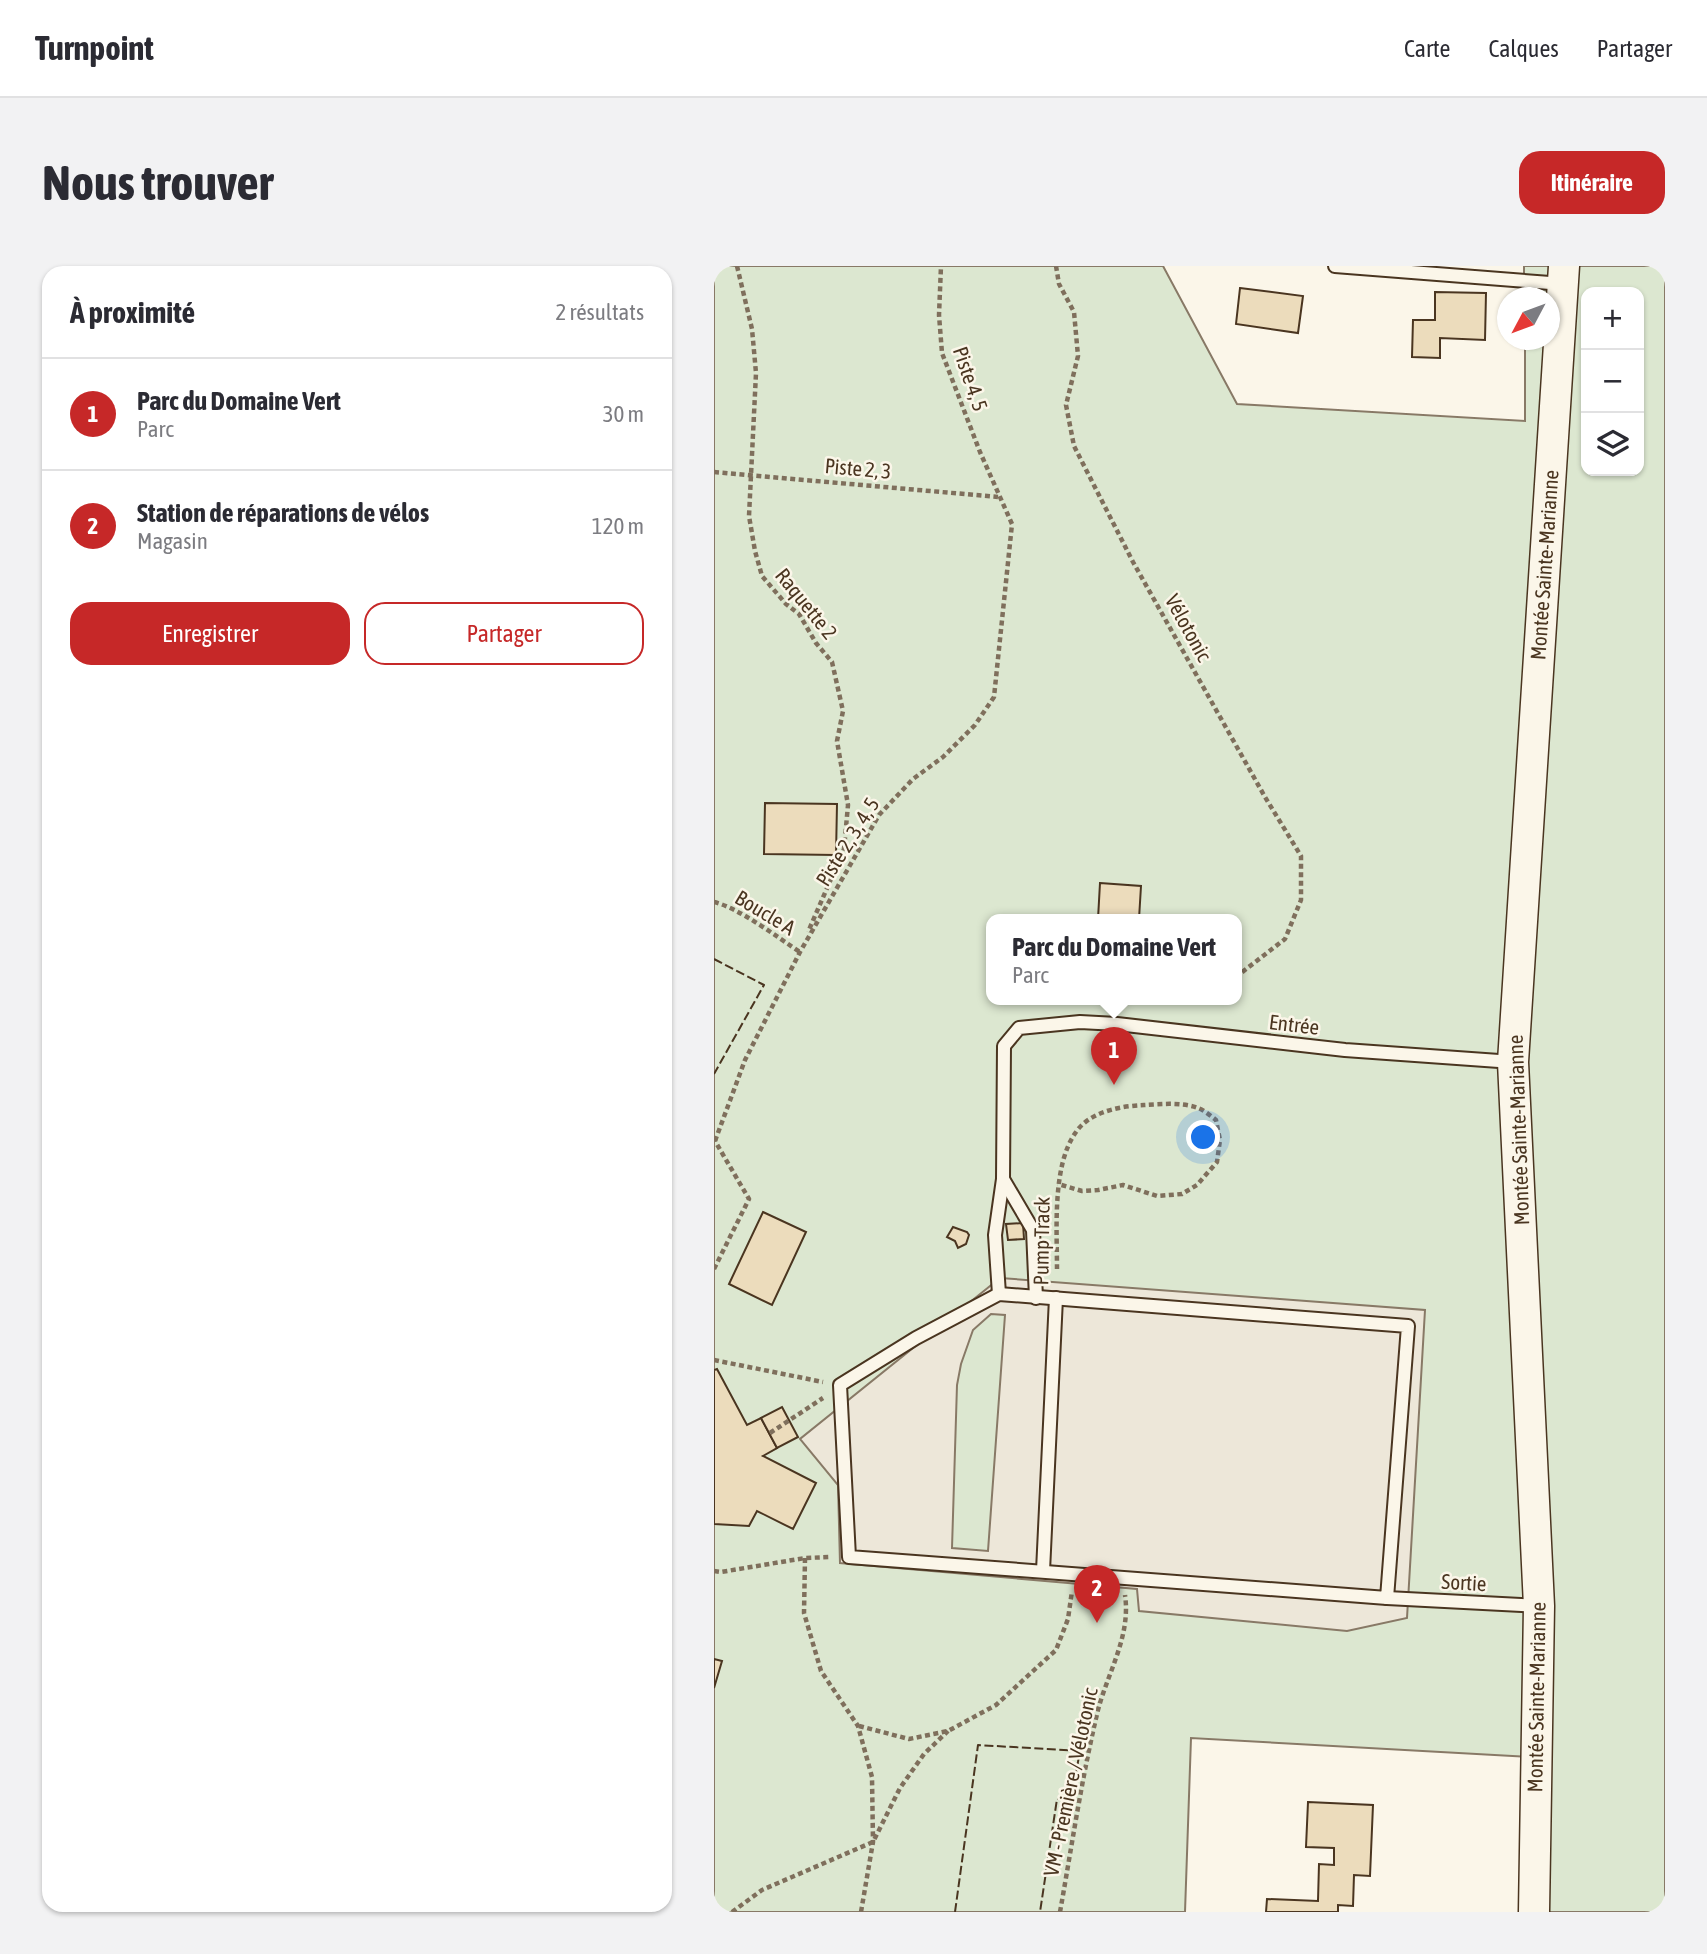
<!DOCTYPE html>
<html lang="fr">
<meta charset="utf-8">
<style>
body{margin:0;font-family:"Asap Condensed",sans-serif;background:#f2f2f3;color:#2b2b33}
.controls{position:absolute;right:21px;top:21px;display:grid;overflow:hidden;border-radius:14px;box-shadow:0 2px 5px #0004}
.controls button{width:63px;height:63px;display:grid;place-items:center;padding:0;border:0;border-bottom:2px solid #e1e1e2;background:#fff;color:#2b2b33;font:35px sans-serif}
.compass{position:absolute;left:783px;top:21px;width:63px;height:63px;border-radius:50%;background:#fff;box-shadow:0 2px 5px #0004;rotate:229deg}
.you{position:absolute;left:490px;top:872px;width:24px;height:24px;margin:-18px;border:5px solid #fff;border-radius:50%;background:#1a73e8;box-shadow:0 0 0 10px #1a73e833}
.badge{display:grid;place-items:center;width:46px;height:46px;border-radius:50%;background:#c62828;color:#fff;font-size:23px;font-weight:700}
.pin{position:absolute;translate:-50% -58px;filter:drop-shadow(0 2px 4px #0008)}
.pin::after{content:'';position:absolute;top:37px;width:24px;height:21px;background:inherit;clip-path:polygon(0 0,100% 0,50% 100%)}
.popup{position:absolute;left:272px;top:648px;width:256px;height:91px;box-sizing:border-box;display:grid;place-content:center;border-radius:14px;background:#fff;filter:drop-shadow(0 2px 5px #0005);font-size:23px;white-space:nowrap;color:#7c7c81}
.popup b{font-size:26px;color:#2b2b33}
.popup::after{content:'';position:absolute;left:50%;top:100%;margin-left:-14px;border:14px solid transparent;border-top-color:#fff}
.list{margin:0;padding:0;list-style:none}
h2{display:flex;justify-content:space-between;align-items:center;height:91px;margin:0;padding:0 28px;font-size:30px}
h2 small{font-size:23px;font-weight:400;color:#7c7c81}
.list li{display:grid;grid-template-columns:46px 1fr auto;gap:21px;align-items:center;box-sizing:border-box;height:112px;padding:0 28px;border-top:2px solid #e1e1e2}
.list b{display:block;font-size:26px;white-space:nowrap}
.list p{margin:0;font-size:23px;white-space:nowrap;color:#7c7c81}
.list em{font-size:23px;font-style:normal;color:#7c7c81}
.actions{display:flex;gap:14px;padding:21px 28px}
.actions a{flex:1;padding:16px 0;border:2px solid #c62828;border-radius:21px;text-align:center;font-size:24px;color:#c62828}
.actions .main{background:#c62828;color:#fff}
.icon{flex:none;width:38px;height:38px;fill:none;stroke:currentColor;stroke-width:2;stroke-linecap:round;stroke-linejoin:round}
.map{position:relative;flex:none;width:951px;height:1646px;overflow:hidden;border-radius:21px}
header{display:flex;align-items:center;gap:42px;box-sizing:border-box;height:98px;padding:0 35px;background:#fff;border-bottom:2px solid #e1e1e2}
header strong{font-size:33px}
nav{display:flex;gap:38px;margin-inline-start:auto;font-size:24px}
.intro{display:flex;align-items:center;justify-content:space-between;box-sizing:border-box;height:168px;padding:0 42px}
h1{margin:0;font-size:49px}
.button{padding:18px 32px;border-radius:21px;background:#c62828;color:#fff;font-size:24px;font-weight:700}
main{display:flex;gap:42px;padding:0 42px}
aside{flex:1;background:#fff;border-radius:21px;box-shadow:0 2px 5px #0004}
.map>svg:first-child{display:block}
.green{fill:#dce7d0;stroke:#887966;stroke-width:2;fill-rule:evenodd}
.parking{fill:#ede7d9;stroke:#887966;stroke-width:2;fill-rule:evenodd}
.building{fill:#ecdcbc;stroke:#4a3520;stroke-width:2}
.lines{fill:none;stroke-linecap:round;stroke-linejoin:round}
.service-casing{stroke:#4a3520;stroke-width:16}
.tertiary-casing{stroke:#4a3520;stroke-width:33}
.path{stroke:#7f6f5c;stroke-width:4.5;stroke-dasharray:5 3.5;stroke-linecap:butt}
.service{stroke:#fbf6e9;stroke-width:12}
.tertiary{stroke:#fbf6e9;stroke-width:30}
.fence{stroke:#4a3520;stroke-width:2;stroke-dasharray:9 3.5;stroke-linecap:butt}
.labels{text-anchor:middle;stroke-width:5;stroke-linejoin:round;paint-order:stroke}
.street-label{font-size:21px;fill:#4a3520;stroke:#fbf6e9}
</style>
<header>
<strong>Turnpoint</strong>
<nav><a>Carte</a><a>Calques</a><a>Partager</a></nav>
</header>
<div class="intro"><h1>Nous trouver</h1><a class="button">Itinéraire</a></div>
<main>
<aside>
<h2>À proximité<small>2 résultats</small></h2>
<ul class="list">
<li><span class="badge">1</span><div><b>Parc du Domaine Vert</b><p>Parc</p></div><em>30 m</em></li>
<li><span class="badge">2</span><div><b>Station de réparations de vélos</b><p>Magasin</p></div><em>120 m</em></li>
</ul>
<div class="actions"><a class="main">Enregistrer</a><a>Partager</a></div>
</aside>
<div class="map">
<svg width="951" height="1646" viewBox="0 0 951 1646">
<rect width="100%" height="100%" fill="#fbf6e9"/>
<path class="green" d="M0 0H449L523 138 811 155V74H836V32L810 31V0H951V1646H831L832 1492 477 1472 471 1646H0ZM872 26H925V205H872ZM278 653H522V733H278Z"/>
<path class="parking" d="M286 1012 711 1044 693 1352 633 1365 425 1345 423 1323 126 1297 124 1219 86 1173ZM277 1048 291 1049 274 1285 238 1282 243 1119 247 1098 259 1064Z"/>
<g class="building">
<polygon points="526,22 589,30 584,67 522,58"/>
<polygon points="721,26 772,27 771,74 726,72 726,92 698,91 699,54 721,54"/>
<polygon points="51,537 123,538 122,589 50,588"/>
<polygon points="386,617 427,620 425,653 384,653"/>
<polygon points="49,946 92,966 58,1039 15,1018"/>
<polygon points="309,957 310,973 294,974 292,958"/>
<polygon points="239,961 253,966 255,969 252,978 244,982 241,975 233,971"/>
<polygon points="3,1103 33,1159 47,1152 63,1182 49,1190 102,1217 79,1263 43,1245 35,1260 0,1258 0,1104"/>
<polygon points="68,1141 84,1171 63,1182 47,1152"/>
<polygon points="0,1393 8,1395 0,1422"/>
<polygon points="594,1536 659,1539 656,1610 640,1609 639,1640 624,1639 624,1646 552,1646 553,1633 604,1635 605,1598 620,1599 620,1582 592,1581"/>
</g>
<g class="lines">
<g class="service-casing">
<g id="service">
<polyline points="621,0 849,18"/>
<polyline points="289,913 319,964 322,1032"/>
<polygon points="285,1028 694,1060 673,1332 135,1291 126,1119 202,1072"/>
<polyline points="285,1028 281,969 289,913 290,780 305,762 366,756 403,758 631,784 799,796"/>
<polyline points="329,1305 342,1032"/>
<polyline points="673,1332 825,1340"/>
</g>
</g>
<g class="tertiary-casing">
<polyline id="tertiary" points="820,1646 825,1340 799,796 850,0"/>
</g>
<g class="path">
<polyline points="23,0 38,63 42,107 35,250 41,285 48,310 72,338 85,348 102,377 118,396 129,445 123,475 134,539 130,583 94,666"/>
<polyline points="342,0 345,18 360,46 364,90 352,139 360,180 419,296 551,531 587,590 587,634 571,673 527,707 522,707"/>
<polyline points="0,206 284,231"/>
<path d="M0 636C25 642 63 671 86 686"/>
<polyline points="1,875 31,794 86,686 165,549 199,513 229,491 261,459 280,431 298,258 266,186 228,87 225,49 227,0"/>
<polyline points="0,1003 35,933 1,875"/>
<path d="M343 1003C343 963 338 899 362 866 376 845 408 840 430 839 447 838 468 836 484 842 490 844 497 850 502 854L506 874 503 896 483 919 468 928 443 930 409 919 384 924 368 925 344 918"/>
<polyline points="0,1094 109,1116"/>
<polyline points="56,1167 109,1132"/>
<polyline points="91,1292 90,1347 107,1405 144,1460 158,1511 159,1576 147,1646"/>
<polyline points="0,1305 7,1306 91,1292 117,1291"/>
<polyline points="145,1460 195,1473 234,1465 282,1439 342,1384 354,1353 358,1325"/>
<polyline points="18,1646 48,1624 159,1576 186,1522 210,1488 234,1465"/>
<path d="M346 1646C358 1579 368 1510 384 1444 394 1406 417 1370 411 1329"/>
</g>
<use href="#service" class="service"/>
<use href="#tertiary" class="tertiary"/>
<g class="fence">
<polyline points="0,693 50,719 0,808"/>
<polyline points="241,1646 264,1479 366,1485 357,1534 343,1533 326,1646"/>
</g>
</g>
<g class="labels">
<g class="street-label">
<text transform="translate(256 113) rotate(71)" y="7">Piste 4, 5</text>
<text transform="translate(144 203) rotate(5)" y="7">Piste 2, 3</text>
<text transform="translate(831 299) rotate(-86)" y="7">Montée Sainte-Marianne</text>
<text transform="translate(92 338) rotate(51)" y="7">Raquette 2</text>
<text transform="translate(474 362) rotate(61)" y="7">Vélotonic</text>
<text transform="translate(134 576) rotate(-58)" y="7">Piste 2, 3, 4, 5</text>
<text transform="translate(51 647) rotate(31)" y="7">Boucle A</text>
<text transform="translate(580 759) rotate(7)" y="7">Entrée</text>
<text transform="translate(805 864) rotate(-92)" y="7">Montée Sainte-Marianne</text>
<text transform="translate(328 975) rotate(-89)" y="7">Pump Track</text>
<text transform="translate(750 1317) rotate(3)" y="7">Sortie</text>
<text transform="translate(823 1431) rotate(-89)" y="7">Montée Sainte-Marianne</text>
<text transform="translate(357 1516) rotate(-78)" y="7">VM - Première / Vélotonic</text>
</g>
</g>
</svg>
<div class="controls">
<button>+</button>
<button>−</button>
<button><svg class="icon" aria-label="layers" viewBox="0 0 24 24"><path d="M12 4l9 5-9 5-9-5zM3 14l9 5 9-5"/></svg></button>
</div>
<svg class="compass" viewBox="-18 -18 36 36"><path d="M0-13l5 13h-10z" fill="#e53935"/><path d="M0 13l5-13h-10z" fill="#7c7c81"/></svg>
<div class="you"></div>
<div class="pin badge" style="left:400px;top:819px">1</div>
<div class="popup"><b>Parc du Domaine Vert</b>Parc</div>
<div class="pin badge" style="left:383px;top:1357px">2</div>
</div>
</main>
